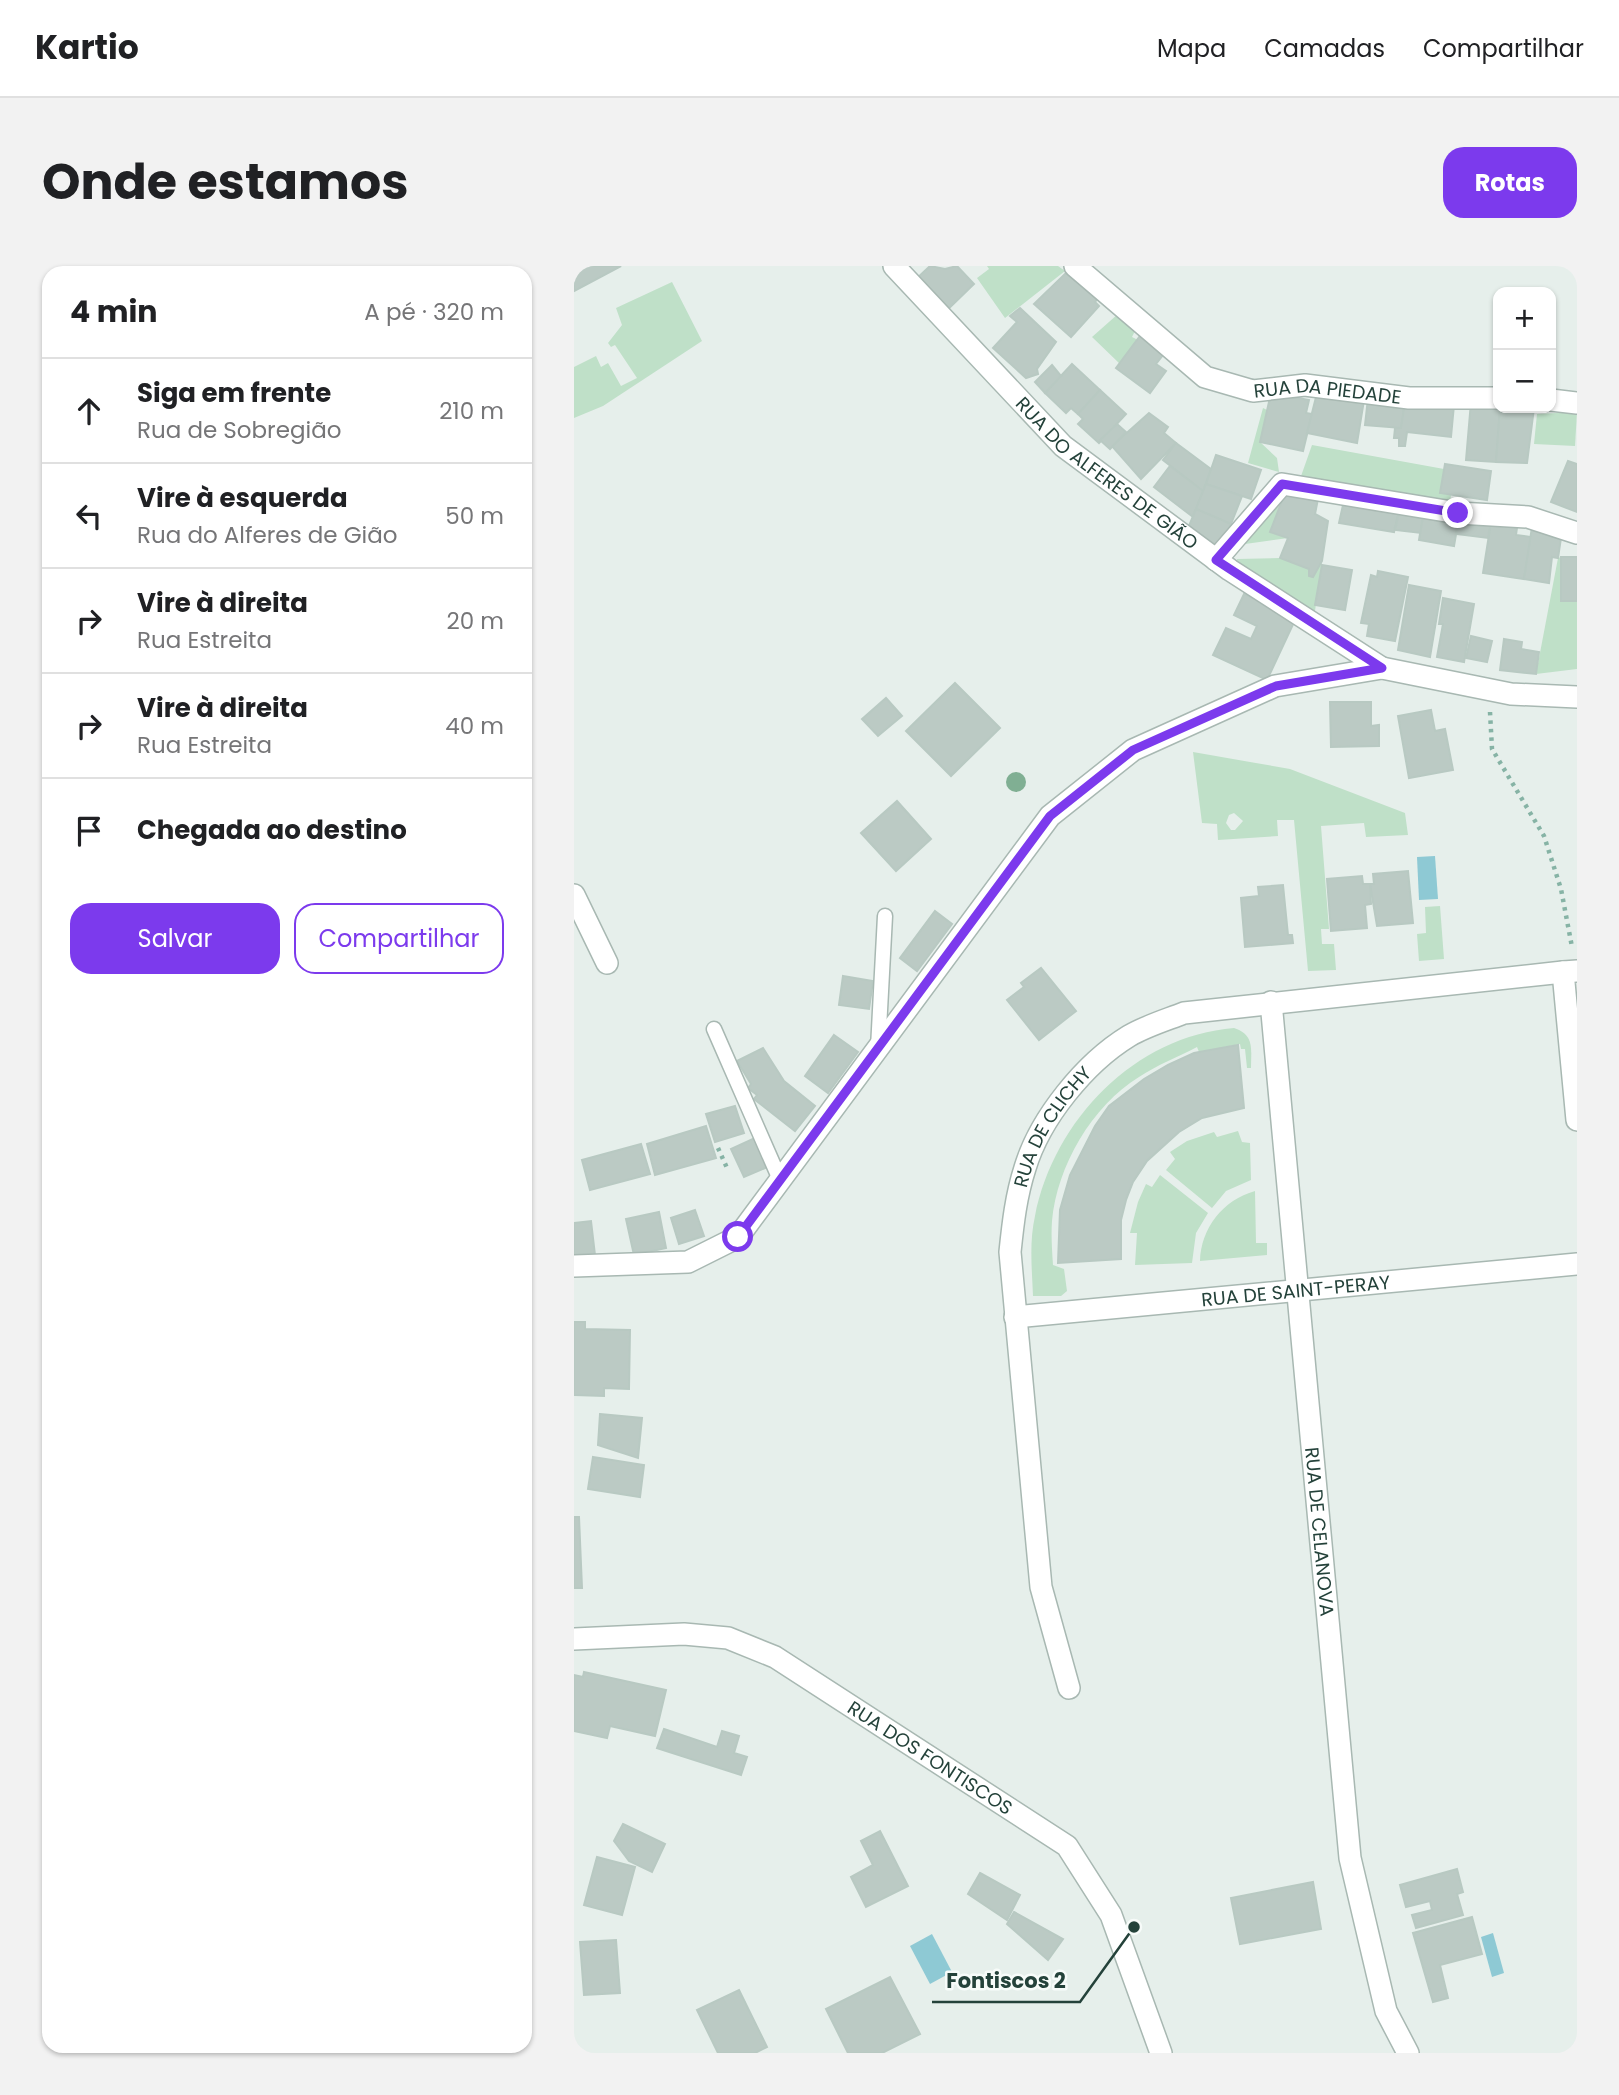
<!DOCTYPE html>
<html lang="pt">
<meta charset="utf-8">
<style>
body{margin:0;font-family:Poppins,sans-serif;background:#f2f2f2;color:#202124}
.controls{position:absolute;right:21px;top:21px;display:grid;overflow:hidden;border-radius:14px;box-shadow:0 2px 5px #0004}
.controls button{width:63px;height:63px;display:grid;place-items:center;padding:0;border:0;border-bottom:2px solid #e0e0e0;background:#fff;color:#202124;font:35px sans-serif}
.stop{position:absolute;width:21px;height:21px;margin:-16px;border:5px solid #7c3aed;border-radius:50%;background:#fff}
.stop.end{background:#7c3aed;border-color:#fff;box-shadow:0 2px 7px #0008}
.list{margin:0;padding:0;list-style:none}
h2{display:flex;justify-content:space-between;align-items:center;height:91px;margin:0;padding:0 28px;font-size:30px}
h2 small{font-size:23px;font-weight:400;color:#757577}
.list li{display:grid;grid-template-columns:46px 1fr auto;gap:21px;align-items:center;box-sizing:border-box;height:105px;padding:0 28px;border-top:2px solid #e0e0e0}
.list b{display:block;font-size:26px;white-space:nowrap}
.list p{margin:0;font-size:23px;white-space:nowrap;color:#757577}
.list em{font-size:23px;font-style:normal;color:#757577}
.actions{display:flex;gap:14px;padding:21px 28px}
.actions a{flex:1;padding:16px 0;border:2px solid #7c3aed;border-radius:21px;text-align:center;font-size:24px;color:#7c3aed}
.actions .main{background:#7c3aed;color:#fff}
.icon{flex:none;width:38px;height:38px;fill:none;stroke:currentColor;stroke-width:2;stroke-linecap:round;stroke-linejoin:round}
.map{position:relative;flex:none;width:1003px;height:1787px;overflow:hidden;border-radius:21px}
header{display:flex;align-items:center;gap:42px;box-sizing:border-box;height:98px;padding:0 35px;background:#fff;border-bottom:2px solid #e0e0e0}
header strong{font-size:33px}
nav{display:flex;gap:38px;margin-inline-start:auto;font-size:24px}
.intro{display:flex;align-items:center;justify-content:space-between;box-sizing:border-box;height:168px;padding:0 42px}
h1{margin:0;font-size:49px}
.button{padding:18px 32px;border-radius:21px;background:#7c3aed;color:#fff;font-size:24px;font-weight:700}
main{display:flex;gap:42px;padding:0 42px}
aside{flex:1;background:#fff;border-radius:21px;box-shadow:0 2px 5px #0004}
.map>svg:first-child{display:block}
.green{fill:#bfe0c8;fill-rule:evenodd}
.water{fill:#8ec9d4}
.building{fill:#bbcac4;stroke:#b8c9c2;stroke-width:2}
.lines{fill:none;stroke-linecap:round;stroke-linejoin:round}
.service-casing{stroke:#a8b8b2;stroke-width:17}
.minor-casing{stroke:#a8b8b2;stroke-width:24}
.tertiary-casing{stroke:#a8b8b2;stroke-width:24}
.path{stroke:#86b3a5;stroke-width:4.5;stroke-dasharray:3.5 5;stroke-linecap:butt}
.service{stroke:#fff;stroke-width:14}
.minor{stroke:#fff;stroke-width:21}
.tertiary{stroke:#fff;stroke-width:21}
.tree{fill:#80af93}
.route{stroke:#7c3aed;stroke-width:9}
.labels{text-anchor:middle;stroke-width:5;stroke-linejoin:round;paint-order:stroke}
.street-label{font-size:19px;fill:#24423a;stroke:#f7fbf9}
.leader{fill:none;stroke:#24423a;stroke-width:2.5}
.callout-dot{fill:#24423a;stroke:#f7fbf9;stroke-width:2.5}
.callout-label{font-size:21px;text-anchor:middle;font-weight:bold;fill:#24423a;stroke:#f7fbf9;stroke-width:5;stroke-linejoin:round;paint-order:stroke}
</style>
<header>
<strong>Kartio</strong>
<nav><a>Mapa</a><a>Camadas</a><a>Compartilhar</a></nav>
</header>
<div class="intro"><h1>Onde estamos</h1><a class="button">Rotas</a></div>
<main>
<aside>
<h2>4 min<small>A pé · 320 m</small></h2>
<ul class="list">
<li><svg class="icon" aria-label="ahead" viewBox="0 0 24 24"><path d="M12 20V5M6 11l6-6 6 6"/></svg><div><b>Siga em frente</b><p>Rua de Sobregião</p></div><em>210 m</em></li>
<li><svg class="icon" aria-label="left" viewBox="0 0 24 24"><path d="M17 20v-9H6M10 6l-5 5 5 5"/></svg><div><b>Vire à esquerda</b><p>Rua do Alferes de Gião</p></div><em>50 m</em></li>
<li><svg class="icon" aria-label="right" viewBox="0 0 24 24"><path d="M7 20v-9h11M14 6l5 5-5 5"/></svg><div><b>Vire à direita</b><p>Rua Estreita</p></div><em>20 m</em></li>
<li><svg class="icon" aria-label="right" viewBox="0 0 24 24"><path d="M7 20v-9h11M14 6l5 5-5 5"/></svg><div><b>Vire à direita</b><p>Rua Estreita</p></div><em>40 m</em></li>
<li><svg class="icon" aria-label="arrive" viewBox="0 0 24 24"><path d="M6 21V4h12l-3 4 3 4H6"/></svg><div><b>Chegada ao destino</b></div></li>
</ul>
<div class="actions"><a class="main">Salvar</a><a>Compartilhar</a></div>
</aside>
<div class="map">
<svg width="1003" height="1787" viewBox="0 0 1003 1787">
<rect width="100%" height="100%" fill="#e6efeb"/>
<g class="green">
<polygon points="413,0 484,0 491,5 431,52 403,12 415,3"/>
<polygon points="98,16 128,75 29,140 0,152 0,101 22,90 27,101 34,97 47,120 63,112 41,79 37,81 34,77 48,59 42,42"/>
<polygon points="544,48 562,63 558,71 564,74 546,98 518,71"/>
<polygon points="689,142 693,144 686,176 703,192 705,206 674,197"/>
<polygon points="1003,146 1001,180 960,178 963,148"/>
<polygon points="738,179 870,203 866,226 877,228 876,240 726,213"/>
<polygon points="711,227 696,266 714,272 664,279"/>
<polygon points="987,291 987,335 1003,335 1003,403 962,408 984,292"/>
<polygon points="706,292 735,303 735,310 739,311 748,295 741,345 663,297 663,293"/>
<path d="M619 486 716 503 831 547 834 569 792 571 790 557 747 560 755 663H747L748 678H760L762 704 734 705 720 554H703L704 570 644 574 643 558 628 557ZM660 547 669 555 661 564H657L652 557 655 549Z"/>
<polygon points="866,640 870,693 845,695 843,668 852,667 851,641"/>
<path d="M660 762C681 769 677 783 677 802H673L671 783H667L666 778 625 786 623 781C604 791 583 799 565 811 518 840 483 900 478 955 477 969 478 984 479 999L490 1003 493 1025 487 1030H459C458 1004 455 976 461 950 480 854 561 770 660 762Z"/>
<polygon points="664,865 668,876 676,877 677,914 652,925 638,942 592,904 601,893 596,886 613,875 640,866 643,871"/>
<polygon points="586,909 634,947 622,967 618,997 561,999 563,967 556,967 564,936 572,918 578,921"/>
<path d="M681 925 682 977H693V989L626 995C627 962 649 934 681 925Z"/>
</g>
<g class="water">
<polygon points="861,590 864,633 845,634 843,591"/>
<polygon points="919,1667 930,1707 918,1711 907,1671"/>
<polygon points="358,1668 378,1706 356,1718 336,1680"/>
</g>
<g class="building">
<polygon points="0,0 47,0 0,25"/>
<polygon points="356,0 371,3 383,0 400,18 370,47 340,15"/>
<polygon points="495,4 525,31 521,36 525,40 497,71 460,38"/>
<polygon points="446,42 482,76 463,103 464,108 452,112 419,82 443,56 436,50"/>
<polygon points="569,66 593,84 582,98 592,105 576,127 542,102"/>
<polygon points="498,98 526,124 504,148 497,142 492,147 471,127"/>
<polygon points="478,99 487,110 471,127 461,116"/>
<polygon points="526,124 552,148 525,177 504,158 509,153 504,148"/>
<polygon points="697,127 735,134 732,147 738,148 729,185 686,176"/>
<polygon points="743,127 790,134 783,177 733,167"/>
<polygon points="794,132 831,136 827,162 791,159"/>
<polygon points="831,136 880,139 877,171 833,166 831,180 825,180 825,172 820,172 821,162 827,162"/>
<polygon points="897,136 926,142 922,196 892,194"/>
<polygon points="926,142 960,142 953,197 922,196"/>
<polygon points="575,147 594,161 590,167 602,177 567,213 538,180"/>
<polygon points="543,158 552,166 536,183 526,174"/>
<polygon points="602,177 637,203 629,225 589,194"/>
<polygon points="642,189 687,204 677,233 632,218"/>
<polygon points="994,195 1003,198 1003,246 977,236"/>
<polygon points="871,198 917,205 913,234 866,227"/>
<polygon points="596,200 629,225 619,251 580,221"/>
<polygon points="632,218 668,230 657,258 622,243"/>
<polygon points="711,227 745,228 741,248 754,255 748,295 739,311 735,310 735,303 706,292 714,272 696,266"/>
<polygon points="771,230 826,241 820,266 765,257"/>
<polygon points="826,241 850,244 847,267 821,264"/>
<polygon points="622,243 657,258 647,281 612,267"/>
<polygon points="850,244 885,251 880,280 845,274"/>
<polygon points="918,250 944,254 942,269 957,271 950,313 909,307"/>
<polygon points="885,251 917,255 914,272 882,268"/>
<polygon points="958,261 988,265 984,292 978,291 975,317 950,313"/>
<rect x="987" y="291" width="16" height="44"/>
<polygon points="748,299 778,304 771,344 741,339"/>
<polygon points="804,305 834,311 821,375 793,370 795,358 787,357 797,309 803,311"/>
<polygon points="835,319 867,325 856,391 824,384"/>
<polygon points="670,328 722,352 693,414 639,389 652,362 677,373 683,360 660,349"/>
<polygon points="869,332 900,338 890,396 863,391 869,358 865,358"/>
<polygon points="897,370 918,375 913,396 892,392"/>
<polygon points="930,373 948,376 947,383 965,386 962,408 926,404"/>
<polygon points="381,417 426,462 377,510 332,465"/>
<polygon points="312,432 328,450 304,470 288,453"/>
<polygon points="756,436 797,436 797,460 805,459 805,480 757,481"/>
<polygon points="857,444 861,465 871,463 879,504 835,512 824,450"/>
<polygon points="323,535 357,573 322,605 287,567"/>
<polygon points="834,605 839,657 803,660 796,618 800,618 799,608"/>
<polygon points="788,610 789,618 796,618 797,638 791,639 793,662 757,665 753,613"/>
<polygon points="709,619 714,669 718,669 719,677 671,681 667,632 685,630 684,621"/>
<polygon points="361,645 378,658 343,705 326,692"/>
<polygon points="467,702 502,745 465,774 433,734 450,721 447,717"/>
<polygon points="269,710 299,715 295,743 265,739"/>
<polygon points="260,769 284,786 254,827 231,810"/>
<polygon points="664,779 670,842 628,852 605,866 573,895 559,916 552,934 547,954 547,993 484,997 486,944 496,909 521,860 535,840 570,813 594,799 620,787"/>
<polygon points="189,782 210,815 241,840 221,865 180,833 183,829 174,822 177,818 163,795"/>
<polygon points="161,840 170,867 141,876 132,848"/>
<polygon points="132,860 142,892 81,909 73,878"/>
<polygon points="183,871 196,900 170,911 157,883"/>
<polygon points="67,878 76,908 16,924 8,894"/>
<polygon points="121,944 130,970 105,978 97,952"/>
<polygon points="85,946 92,982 60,989 52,953"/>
<polygon points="17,955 21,989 0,991 0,957"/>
<polygon points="0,1056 11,1056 11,1063 56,1064 55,1123 30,1122 30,1130 0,1129"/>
<polygon points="26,1148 68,1152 64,1192 24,1179"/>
<polygon points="19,1191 70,1199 66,1231 14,1223"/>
<polygon points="0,1251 5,1251 8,1322 0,1322"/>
<polygon points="10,1406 92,1424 81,1470 36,1460 33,1472 0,1465 0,1409 9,1411"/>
<polygon points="90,1463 143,1481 148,1465 165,1470 160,1487 173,1491 167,1509 83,1482"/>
<polygon points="49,1558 91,1578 78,1606 55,1595 40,1575"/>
<polygon points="306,1565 334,1620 292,1641 277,1611 299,1599 287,1575"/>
<polygon points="23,1591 61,1601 48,1649 10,1639"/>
<polygon points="883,1603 889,1626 883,1628 889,1649 842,1662 838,1649 858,1644 856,1635 832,1641 826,1619"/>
<polygon points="406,1607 446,1629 433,1654 394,1628"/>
<polygon points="739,1616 747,1663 666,1678 657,1632"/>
<polygon points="440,1646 489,1673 474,1694 433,1658"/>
<polygon points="898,1651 908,1688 866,1699 874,1732 859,1736 839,1667"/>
<polygon points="42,1674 46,1727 10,1729 6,1676"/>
<polygon points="316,1711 346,1768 308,1787 274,1787 252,1743"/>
<polygon points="165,1724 193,1781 181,1787 144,1787 123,1744"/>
</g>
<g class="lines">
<g class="service-casing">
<g id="service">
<polyline points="140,763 207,916"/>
<polyline points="304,782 311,650"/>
</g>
</g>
<g class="minor-casing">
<g id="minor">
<path id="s1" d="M320 0 489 180 656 304 808 402"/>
<path id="s2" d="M501 0 631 111 679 125 731 119 835 132H924"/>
<polyline points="977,134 1003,137"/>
<polyline points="642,294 708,218 884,247 954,251 1003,267"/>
<polyline points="0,629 33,697"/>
<path id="s3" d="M697 736 776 1592 812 1745 834 1787"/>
<polyline points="0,1000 114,996 164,971 476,550 559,484 701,420 808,402 937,428 1003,431"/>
<path id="s4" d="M441 1051 1003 998"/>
<path id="s5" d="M495 1422 467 1321 436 986C439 957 442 930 451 902 466 852 511 797 555 770 572 760 592 754 610 747L989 706"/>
</g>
</g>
<g class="tertiary-casing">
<g id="tertiary">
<polyline points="1003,705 989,706 1003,854"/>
<path id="s6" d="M0 1373 110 1368 154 1372 201 1391 493 1580 537 1649 587 1787"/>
</g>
</g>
<g class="path">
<polyline points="916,446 918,483 970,570 987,623 998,681"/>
<polyline points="144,882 153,902"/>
</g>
<use href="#service" class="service"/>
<use href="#minor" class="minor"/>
<use href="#tertiary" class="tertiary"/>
</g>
<circle class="tree" cx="442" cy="516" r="10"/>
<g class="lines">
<polyline class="route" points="164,971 476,550 559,484 702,420 808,402 642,294 708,218 884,247"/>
</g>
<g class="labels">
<g class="street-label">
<text dy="7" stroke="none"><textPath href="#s2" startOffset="296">RUA DA PIEDADE</textPath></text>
<text dy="7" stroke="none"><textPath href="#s1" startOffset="298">RUA DO ALFERES DE GIÃO</textPath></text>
<text dy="7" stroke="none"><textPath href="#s5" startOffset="576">RUA DE CLICHY</textPath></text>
<text dy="7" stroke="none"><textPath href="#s4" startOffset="282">RUA DE SAINT-PERAY</textPath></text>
<text dy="7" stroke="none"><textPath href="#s3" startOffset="532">RUA DE CELANOVA</textPath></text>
<text dy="7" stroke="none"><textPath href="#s6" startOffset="390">RUA DOS FONTISCOS</textPath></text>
</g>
</g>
<path class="leader" d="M560 1661L506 1736H358"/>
<circle class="callout-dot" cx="560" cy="1661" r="7"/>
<g class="callout-label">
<text x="432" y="1722">Fontiscos 2</text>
</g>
</svg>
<div class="controls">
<button>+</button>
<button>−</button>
</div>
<div class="stop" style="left:164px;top:971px"></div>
<div class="stop end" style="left:884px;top:247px"></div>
</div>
</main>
